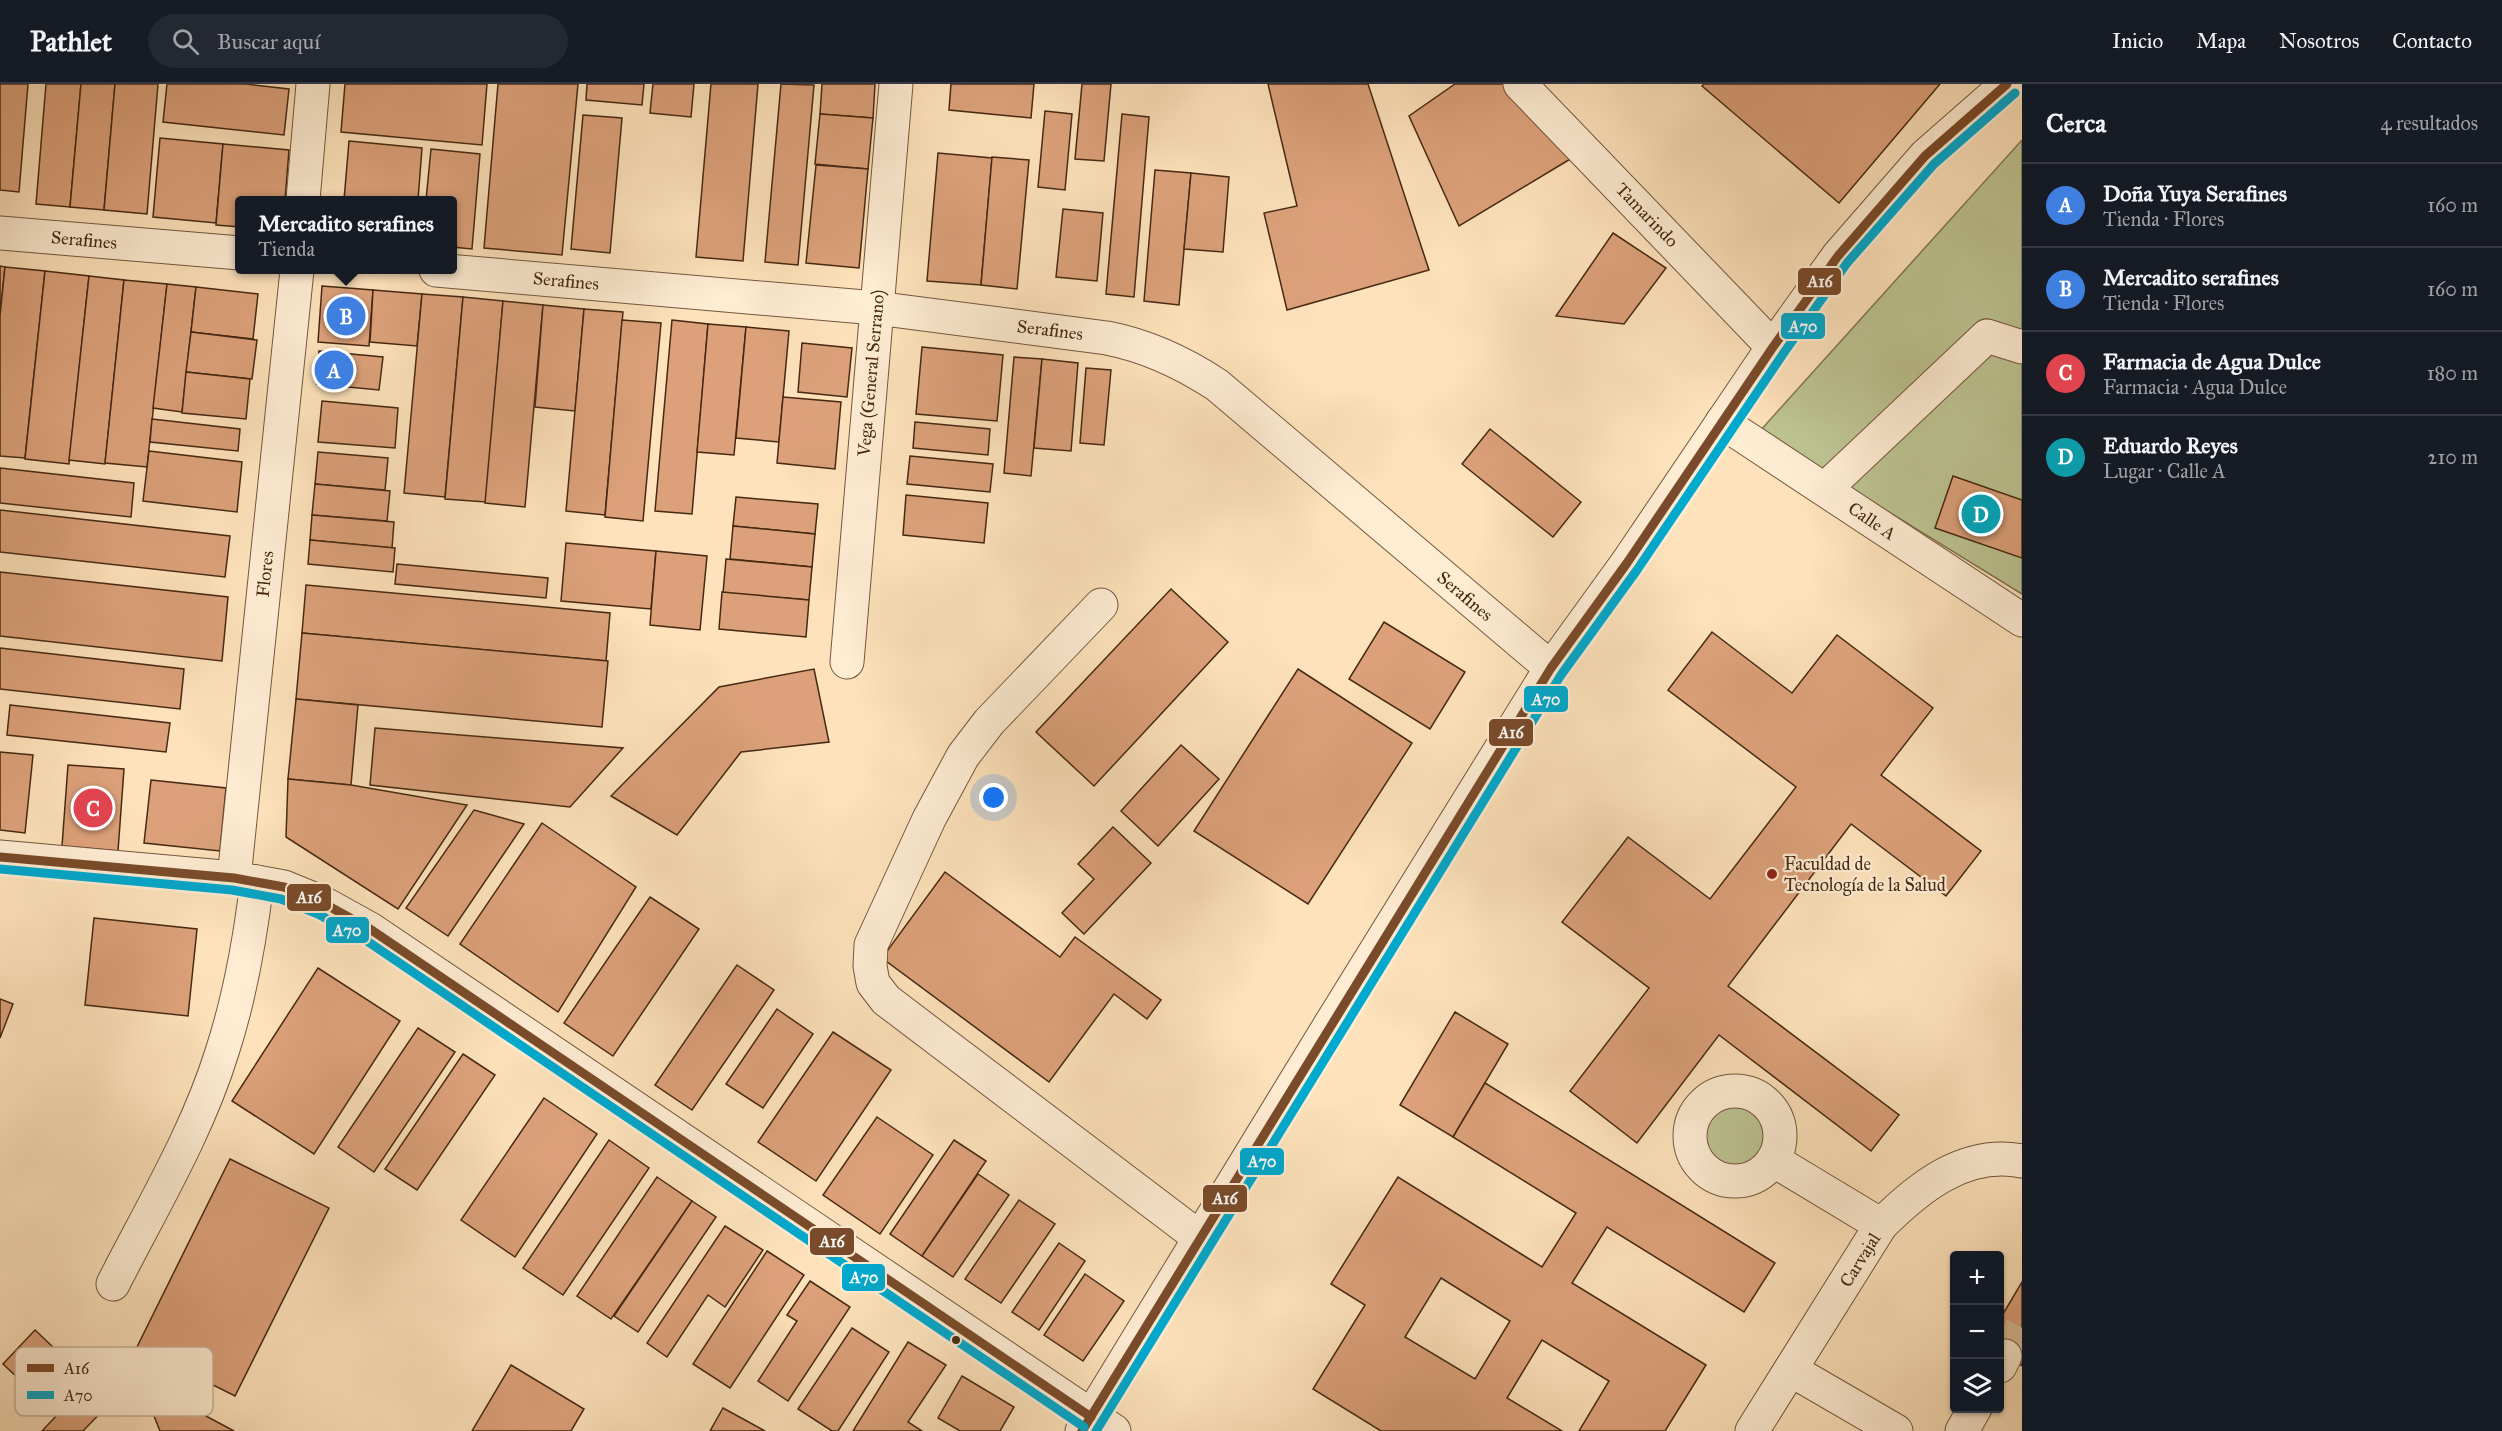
<!DOCTYPE html>
<html lang="es">
<meta charset="utf-8">
<style>
body{margin:0;font-family:"IM FELL Great Primer",serif;background:#242831;color:#f1f3f6}
.controls{position:absolute;right:18px;bottom:18px;display:grid;overflow:hidden;border-radius:6px;box-shadow:0 2px 4px #0004}
.controls button{width:54px;height:54px;display:grid;place-items:center;padding:0;border:0;border-bottom:2px solid #363941;background:#171b24;color:#f1f3f6;font:30px sans-serif}
.you{position:absolute;left:994px;top:714px;width:21px;height:21px;margin:-15px;border:4px solid #fff;border-radius:50%;background:#1a73e8;box-shadow:0 0 0 9px #1a73e833}
.badge{display:grid;place-items:center;width:39px;height:39px;border-radius:50%;background:#8c9099;color:#fff;font-size:20px;font-weight:700}
.pin{position:absolute;translate:-50% -50%;border:3px solid #fff;box-shadow:0 2px 6px #0006}
.popup{position:absolute;left:235px;top:112px;width:222px;height:78px;box-sizing:border-box;display:grid;place-content:center;border-radius:6px;background:#171b24;filter:drop-shadow(0 2px 4px #0005);font-size:20px;white-space:nowrap;color:#9ea1a6}
.popup b{font-size:22px;color:#f1f3f6}
.popup::after{content:'';position:absolute;left:50%;top:100%;margin-left:-12px;border:12px solid transparent;border-top-color:#171b24}
.list{margin:0;padding:0;list-style:none}
h2{display:flex;justify-content:space-between;align-items:center;height:78px;margin:0;padding:0 24px;font-size:26px}
h2 small{font-size:20px;font-weight:400;color:#9ea1a6}
.list li{display:grid;grid-template-columns:39px 1fr auto;gap:18px;align-items:center;box-sizing:border-box;height:84px;padding:0 24px;border-top:2px solid #363941}
.list b{display:block;font-size:22px;white-space:nowrap}
.list p{margin:0;font-size:20px;white-space:nowrap;color:#9ea1a6}
.list em{font-size:20px;font-style:normal;color:#9ea1a6}
.icon{flex:none;width:33px;height:33px;fill:none;stroke:currentColor;stroke-width:2;stroke-linecap:round;stroke-linejoin:round}
.map{position:relative;flex:none;width:2022px;height:1347px;overflow:hidden}
header{display:flex;align-items:center;gap:36px;box-sizing:border-box;height:84px;padding:0 30px;background:#171b24;border-bottom:2px solid #363941}
header strong{font-size:28px}
nav{display:flex;gap:33px;margin-inline-start:auto;font-size:21px}
.search{width:420px;height:54px;background:#242831;display:flex;align-items:center;gap:15px;box-sizing:border-box;padding:0 21px;border-radius:33px;color:#9ea1a6;font-size:22px}
main{display:flex}
aside{flex:1;background:#171b24}
.map>svg:first-child{display:block}
.green{fill:#bdc492;stroke:#827652;stroke-width:1.5}
.building{fill:#dca17a;stroke:#472913;stroke-width:1.5;fill-rule:evenodd}
.lines{fill:none;stroke-linecap:round;stroke-linejoin:round}
.minor-tunnel{stroke:#d9bd99;stroke-width:33;stroke-dasharray:33 16;stroke-linecap:butt}
.minor-casing{stroke:#74573d;stroke-width:35}
.minor{stroke:#feecd3;stroke-width:33}
.bus-1-casing{stroke:#feecd3;stroke-width:14}
.bus-2-casing{stroke:#feecd3;stroke-width:14}
.bus-1{stroke:#7a4b2a;stroke-width:9}
.bus-2{stroke:#00a9ce;stroke-width:9}
.poi-dot{fill:#8f2418;stroke:#feecd3;stroke-width:2}
.bus-dot{fill:#472913;stroke:#feecd3;stroke-width:2}
.labels{text-anchor:middle;stroke-width:4.5;stroke-linejoin:round;paint-order:stroke}
.street-label{font-size:18px;fill:#472913;stroke:#feecd3}
.poi-label{font-size:18px;fill:#472913;stroke:#feecd3;text-anchor:start}
.key{fill:#feecd3;stroke:#c7b299;stroke-width:1.5}
.key-label{font-size:16px;fill:#472913}
.line-badge{stroke:#feecd3;stroke-width:2}
.badge-label{font-size:16px;text-anchor:middle;font-weight:bold;fill:#fff}
</style>
<header>
<strong>Pathlet</strong>
<div class="search"><svg class="icon" aria-label="search" viewBox="0 0 24 24"><circle cx="10" cy="10" r="6"/><path d="M15 15l6 6"/></svg>Buscar aquí</div>
<nav><a>Inicio</a><a>Mapa</a><a>Nosotros</a><a>Contacto</a></nav>
</header>
<main>
<div class="map">
<svg width="2022" height="1347" viewBox="0 0 2022 1347">
<rect width="100%" height="100%" fill="#fde2bb"/>
<filter id="stains"><feTurbulence type="fractalNoise" baseFrequency=".00333" numOctaves="4"/><feColorMatrix values="0 0 0 0 .2 0 0 0 0 .09 0 0 0 0 .02 0 0 0 .5 -.17"/></filter>
<radialGradient id="worn" r=".72"><stop offset=".6" stop-color="#630" stop-opacity="0"/><stop offset="1" stop-color="#630" stop-opacity=".3"/></radialGradient>
<g class="green">
<polygon points="2022,56 2022,510 1759,348"/>
<circle cx="1734" cy="1053" r="30"/>
</g>
<g class="building">
<polygon points="0,0 28,0 19,108 0,106"/>
<polygon points="46,0 81,0 70,123 36,120"/>
<polygon points="81,0 115,0 104,126 70,123"/>
<polygon points="115,0 158,0 147,130 104,126"/>
<polygon points="167,0 246,0 289,5 284,51 163,38"/>
<polygon points="345,0 487,0 482,61 341,48"/>
<polygon points="498,0 578,0 562,171 484,164"/>
<polygon points="587,0 644,0 642,21 586,16"/>
<polygon points="653,0 694,0 691,33 650,29"/>
<polygon points="711,0 758,0 743,177 696,173"/>
<polygon points="781,0 814,1 798,181 765,178"/>
<polygon points="822,0 875,0 873,34 820,30"/>
<polygon points="951,0 1034,0 1031,34 949,26"/>
<polygon points="1082,0 1111,0 1104,77 1075,75"/>
<polygon points="1268,0 1368,0 1429,186 1287,226 1264,129 1297,122"/>
<polygon points="1455,0 1506,0 1572,74 1459,142 1409,32"/>
<polygon points="1704,0 1940,0 1839,119 1702,2"/>
<polygon points="1045,27 1072,30 1065,106 1038,103"/>
<polygon points="820,30 873,34 868,85 815,80"/>
<polygon points="1122,30 1149,33 1134,213 1106,210"/>
<polygon points="583,31 622,34 610,169 571,165"/>
<polygon points="160,54 223,60 216,139 153,133"/>
<polygon points="349,57 422,64 418,116 344,116"/>
<polygon points="223,60 289,66 285,116 240,116 240,143 216,141"/>
<polygon points="431,65 480,70 472,165 452,163 452,116 426,116"/>
<polygon points="938,69 992,74 981,201 927,197"/>
<polygon points="992,73 1029,76 1017,205 981,201"/>
<polygon points="816,81 868,85 859,184 806,179"/>
<polygon points="1155,86 1191,89 1179,221 1144,217"/>
<polygon points="1191,89 1229,93 1223,168 1184,165"/>
<polygon points="1063,125 1103,129 1097,197 1056,193"/>
<polygon points="1613,149 1666,184 1624,240 1556,232"/>
<polygon points="0,182 5,183 0,232"/>
<polygon points="5,183 45,187 25,374 0,372 0,232"/>
<polygon points="45,187 89,192 69,380 25,375"/>
<polygon points="89,192 124,196 105,380 69,376"/>
<polygon points="124,196 167,200 147,383 105,379"/>
<polygon points="167,200 196,203 182,328 153,324"/>
<polygon points="322,202 373,206 369,262 318,258"/>
<polygon points="196,203 258,210 253,255 191,248"/>
<polygon points="373,206 422,210 417,262 370,258"/>
<polygon points="422,210 463,213 445,413 404,409"/>
<polygon points="463,213 503,217 486,418 445,415"/>
<polygon points="503,217 543,221 525,423 485,419"/>
<polygon points="543,221 584,225 575,327 535,323"/>
<polygon points="584,225 623,228 605,431 566,427"/>
<polygon points="622,236 661,239 643,437 605,433"/>
<polygon points="672,236 708,240 692,430 655,427"/>
<polygon points="708,240 746,243 734,371 697,368"/>
<polygon points="746,243 789,247 779,358 736,354"/>
<polygon points="191,248 257,256 252,295 186,288"/>
<polygon points="802,259 852,264 847,313 798,308"/>
<polygon points="922,263 1003,271 997,337 916,330"/>
<polygon points="319,267 383,273 379,306 317,300"/>
<polygon points="1014,273 1042,275 1031,392 1004,389"/>
<polygon points="1042,275 1078,279 1071,367 1034,364"/>
<polygon points="1086,284 1111,286 1104,361 1080,359"/>
<polygon points="186,288 250,295 246,335 182,329"/>
<polygon points="783,313 841,318 835,385 777,379"/>
<polygon points="322,317 398,324 395,364 318,358"/>
<polygon points="152,335 240,345 238,367 150,358"/>
<polygon points="915,338 990,345 988,371 913,364"/>
<polygon points="1490,345 1581,418 1553,453 1462,380"/>
<polygon points="149,367 242,378 237,428 143,417"/>
<polygon points="318,368 388,374 385,406 315,400"/>
<polygon points="910,372 993,380 990,408 907,400"/>
<polygon points="0,384 134,399 131,433 0,419"/>
<polygon points="1953,392 2022,416 2022,474 1935,444"/>
<polygon points="315,400 390,407 387,437 312,431"/>
<polygon points="906,411 988,419 984,459 903,451"/>
<polygon points="736,413 818,420 815,450 733,442"/>
<polygon points="0,426 230,452 225,493 0,468"/>
<polygon points="312,431 394,438 392,464 310,456"/>
<polygon points="733,442 815,450 812,483 730,475"/>
<polygon points="310,456 395,464 393,488 308,480"/>
<polygon points="566,459 656,467 651,525 561,517"/>
<polygon points="656,467 707,472 700,546 650,541"/>
<polygon points="726,475 812,483 809,516 723,509"/>
<polygon points="397,480 548,494 546,514 395,500"/>
<polygon points="0,488 228,513 222,577 0,552"/>
<polygon points="306,501 610,529 606,577 302,549"/>
<polygon points="1171,505 1228,558 1094,702 1036,648"/>
<polygon points="722,508 809,516 806,553 719,545"/>
<polygon points="1384,538 1465,588 1430,645 1349,595"/>
<polygon points="1712,548 1792,609 1837,551 1933,624 1881,691 1981,767 1946,812 1851,740 1728,902 1899,1031 1871,1067 1719,951 1637,1059 1570,1007 1649,904 1562,838 1628,753 1710,815 1796,703 1668,606"/>
<polygon points="302,549 608,577 602,643 296,615"/>
<polygon points="0,564 184,585 180,625 0,605"/>
<polygon points="814,585 829,658 741,668 677,751 611,712 719,603"/>
<polygon points="1298,585 1412,659 1308,820 1194,747"/>
<polygon points="296,615 358,621 351,701 288,695"/>
<polygon points="10,621 170,639 166,668 7,651"/>
<polygon points="375,644 623,664 570,723 370,701"/>
<polygon points="1181,661 1219,695 1158,762 1121,727"/>
<polygon points="0,668 33,671 25,749 0,746"/>
<polygon points="68,681 124,685 118,767 62,762"/>
<polygon points="288,695 351,701 467,721 398,825 286,753"/>
<polygon points="151,696 226,704 220,767 144,759"/>
<polygon points="474,726 524,740 448,852 406,824"/>
<polygon points="542,739 636,803 558,928 460,860"/>
<polygon points="1113,743 1151,779 1084,850 1062,829 1094,795 1078,780"/>
<polygon points="945,788 1060,873 1075,853 1161,916 1147,935 1114,910 1049,998 882,874"/>
<polygon points="650,813 699,845 613,972 564,939"/>
<polygon points="94,834 197,845 188,932 85,921"/>
<polygon points="737,881 774,906 692,1026 655,1001"/>
<polygon points="318,884 400,937 314,1070 232,1017"/>
<polygon points="0,915 13,920 0,954"/>
<polygon points="777,925 813,950 763,1024 726,1000"/>
<polygon points="1455,928 1508,960 1453,1053 1400,1021"/>
<polygon points="418,944 455,968 374,1088 338,1063"/>
<polygon points="833,948 891,986 816,1097 758,1058"/>
<polygon points="463,970 495,991 417,1106 385,1085"/>
<path d="M1485 999 1775 1179 1744 1228 1607 1143 1572 1199 1706 1281 1665 1347H1579L1609 1297 1542 1256 1507 1314 1562 1347H1381L1313 1305 1365 1221 1331 1200 1398 1093 1542 1183 1576 1129 1453 1053ZM1441 1194 1510 1237 1475 1295 1405 1253Z"/>
<polygon points="544,1014 597,1050 515,1173 461,1136"/>
<polygon points="877,1033 933,1071 880,1150 823,1111"/>
<polygon points="609,1056 649,1084 563,1211 523,1184"/>
<polygon points="954,1056 986,1077 922,1172 890,1150"/>
<polygon points="230,1075 329,1124 235,1312 137,1263"/>
<polygon points="978,1090 1009,1111 953,1193 922,1172"/>
<polygon points="657,1093 692,1117 611,1235 577,1212"/>
<polygon points="1019,1116 1055,1140 1001,1219 965,1195"/>
<polygon points="692,1117 716,1133 638,1248 614,1232"/>
<polygon points="725,1142 763,1166 725,1223 708,1211 667,1273 647,1259"/>
<polygon points="1059,1159 1085,1177 1039,1246 1012,1228"/>
<polygon points="767,1167 804,1191 730,1304 693,1280"/>
<polygon points="1085,1190 1124,1217 1083,1277 1044,1251"/>
<polygon points="810,1197 850,1223 788,1317 758,1297 797,1237 787,1231"/>
<polygon points="2022,1198 2022,1282 2000,1269 2000,1235"/>
<polygon points="852,1244 889,1268 838,1347 832,1347 798,1325"/>
<polygon points="35,1246 111,1318 83,1347 42,1347 57,1331 3,1280"/>
<polygon points="908,1258 946,1281 908,1338 922,1347 853,1347"/>
<polygon points="511,1281 584,1325 571,1347 472,1347"/>
<polygon points="962,1292 1014,1323 1000,1347 960,1347 938,1334"/>
<polygon points="140,1297 234,1347 160,1347"/>
<polygon points="723,1324 765,1347 710,1347"/>
</g>
<g class="lines">
<polyline class="minor-tunnel" points="2005,1272 2022,1242"/>
<g class="minor-casing">
<g id="minor">
<polyline points="1520,0 1773,263"/>
<polyline points="303,116 313,0"/>
<polyline points="0,149 240,169"/>
<path d="M436 186 876 224 1107 254C1148 262 1182 278 1217 301L1551 584"/>
<polyline points="1722,338 2022,536"/>
<polyline points="1825,405 1987,252 2022,263"/>
<polyline points="1101,521 989,638 963,672 929,735 871,861 870,882 873,899 886,916 1200,1154"/>
<polyline points="847,578 896,0"/>
<polyline points="0,773 234,794 284,803 323,819 370,845 1114,1347"/>
<polyline points="234,794 297,186"/>
<circle cx="1735" cy="1052" r="45"/>
<polyline points="1773,1076 1881,1141"/>
<path d="M113 1200C151 1125 197 1049 222 968 240 913 250 856 257 798"/>
<polyline points="2000,1282 2005,1272"/>
<polyline points="1791,1286 1896,1347"/>
<polyline points="1082,1347 1325,949 1551,584 1627,479 1773,263 1838,172 1925,72 2007,0"/>
<path d="M1752 1347 1881 1141C1919 1103 1965 1066 2022 1077"/>
<polyline points="1962,1347 1975,1324"/>
</g>
</g>
<use href="#minor" class="minor"/>
<g class="bus-1-casing">
<g id="bus-1">
<polyline points="0,773 234,794 284,803 323,819 370,845 1091,1333"/>
<polyline points="1082,1347 1551,584 1627,479 1773,263 1838,172 1925,72 2007,0"/>
</g>
</g>
<g class="bus-2-casing">
<g id="bus-2">
<polyline points="0,785 232,806 281,815 318,830 364,855 1084,1343"/>
<polyline points="1096,1347 1561,591 1637,486 1783,270 1847,179 1934,80 2015,9"/>
</g>
</g>
<use href="#bus-1" class="bus-1"/>
<use href="#bus-2" class="bus-2"/>
</g>
<circle class="poi-dot" cx="1772" cy="790" r="6"/>
<circle class="bus-dot" cx="956" cy="1256" r="5"/>
<g class="labels">
<g class="street-label">
<text transform="translate(1647 131) rotate(46)" y="6">Tamarindo</text>
<text transform="translate(84 156) rotate(5)" y="6">Serafines</text>
<text transform="translate(566 197) rotate(5)" y="6">Serafines</text>
<text transform="translate(1050 246) rotate(7)" y="6">Serafines</text>
<text transform="translate(871 289) rotate(-85)" y="6">Vega (General Serrano)</text>
<text transform="translate(1872 437) rotate(34)" y="6">Calle A</text>
<text transform="translate(265 490) rotate(-84)" y="6">Flores</text>
<text transform="translate(1465 512) rotate(40)" y="6">Serafines</text>
<text transform="translate(1860 1176) rotate(-58)" y="6">Carvajal</text>
</g>
<g class="poi-label">
<text x="1784" y="786">Faculdad de<tspan x="1784" dy="21">Tecnología de la Salud</tspan></text>
</g>
</g>
<rect x="15" y="1263" width="198" height="69" rx="9" class="key"/>
<rect x="27" y="1280" width="27" height="8" fill="#7a4b2a"/>
<rect x="27" y="1307" width="27" height="8" fill="#00a9ce"/>
<g class="key-label">
<text x="64" y="1290">A16</text>
<text x="64" y="1317">A70</text>
</g>
<g class="line-badge">
<rect x="1797" y="183" width="45" height="29" rx="6" fill="#7a4b2a"/>
<rect x="1780" y="228" width="46" height="28" rx="6" fill="#00a9ce"/>
<rect x="1523" y="601" width="46" height="28" rx="6" fill="#00a9ce"/>
<rect x="1488" y="634" width="46" height="29" rx="6" fill="#7a4b2a"/>
<rect x="286" y="799" width="46" height="29" rx="6" fill="#7a4b2a"/>
<rect x="325" y="832" width="45" height="28" rx="6" fill="#00a9ce"/>
<rect x="1239" y="1063" width="46" height="29" rx="6" fill="#00a9ce"/>
<rect x="1202" y="1100" width="46" height="29" rx="6" fill="#7a4b2a"/>
<rect x="809" y="1143" width="46" height="29" rx="6" fill="#7a4b2a"/>
<rect x="841" y="1179" width="45" height="29" rx="6" fill="#00a9ce"/>
</g>
<g class="badge-label">
<text x="1820" y="203">A16</text>
<text x="1803" y="248">A70</text>
<text x="1546" y="621">A70</text>
<text x="1511" y="654">A16</text>
<text x="309" y="819">A16</text>
<text x="347" y="852">A70</text>
<text x="1262" y="1083">A70</text>
<text x="1225" y="1120">A16</text>
<text x="832" y="1163">A16</text>
<text x="864" y="1199">A70</text>
</g>
<rect width="100%" height="100%" filter="url(#stains)"/>
<rect width="100%" height="100%" fill="url(#worn)"/>
</svg>
<div class="controls">
<button>+</button>
<button>−</button>
<button><svg class="icon" aria-label="layers" viewBox="0 0 24 24"><path d="M12 4l9 5-9 5-9-5zM3 14l9 5 9-5"/></svg></button>
</div>
<div class="you"></div>
<div class="pin badge" style="left:334px;top:286px;background:#3f7fe0">A</div>
<div class="pin badge" style="left:346px;top:232px;background:#3f7fe0">B</div>
<div class="popup"><b>Mercadito serafines</b>Tienda</div>
<div class="pin badge" style="left:93px;top:724px;background:#e0444e">C</div>
<div class="pin badge" style="left:1981px;top:430px;background:#0f9aa8">D</div>
</div>
<aside>
<h2>Cerca<small>4 resultados</small></h2>
<ul class="list">
<li><span class="badge" style="background:#3f7fe0">A</span><div><b>Doña Yuya Serafines</b><p>Tienda · Flores</p></div><em>160 m</em></li>
<li><span class="badge" style="background:#3f7fe0">B</span><div><b>Mercadito serafines</b><p>Tienda · Flores</p></div><em>160 m</em></li>
<li><span class="badge" style="background:#e0444e">C</span><div><b>Farmacia de Agua Dulce</b><p>Farmacia · Agua Dulce</p></div><em>180 m</em></li>
<li><span class="badge" style="background:#0f9aa8">D</span><div><b>Eduardo Reyes</b><p>Lugar · Calle A</p></div><em>210 m</em></li>
</ul>
</aside>
</main>
